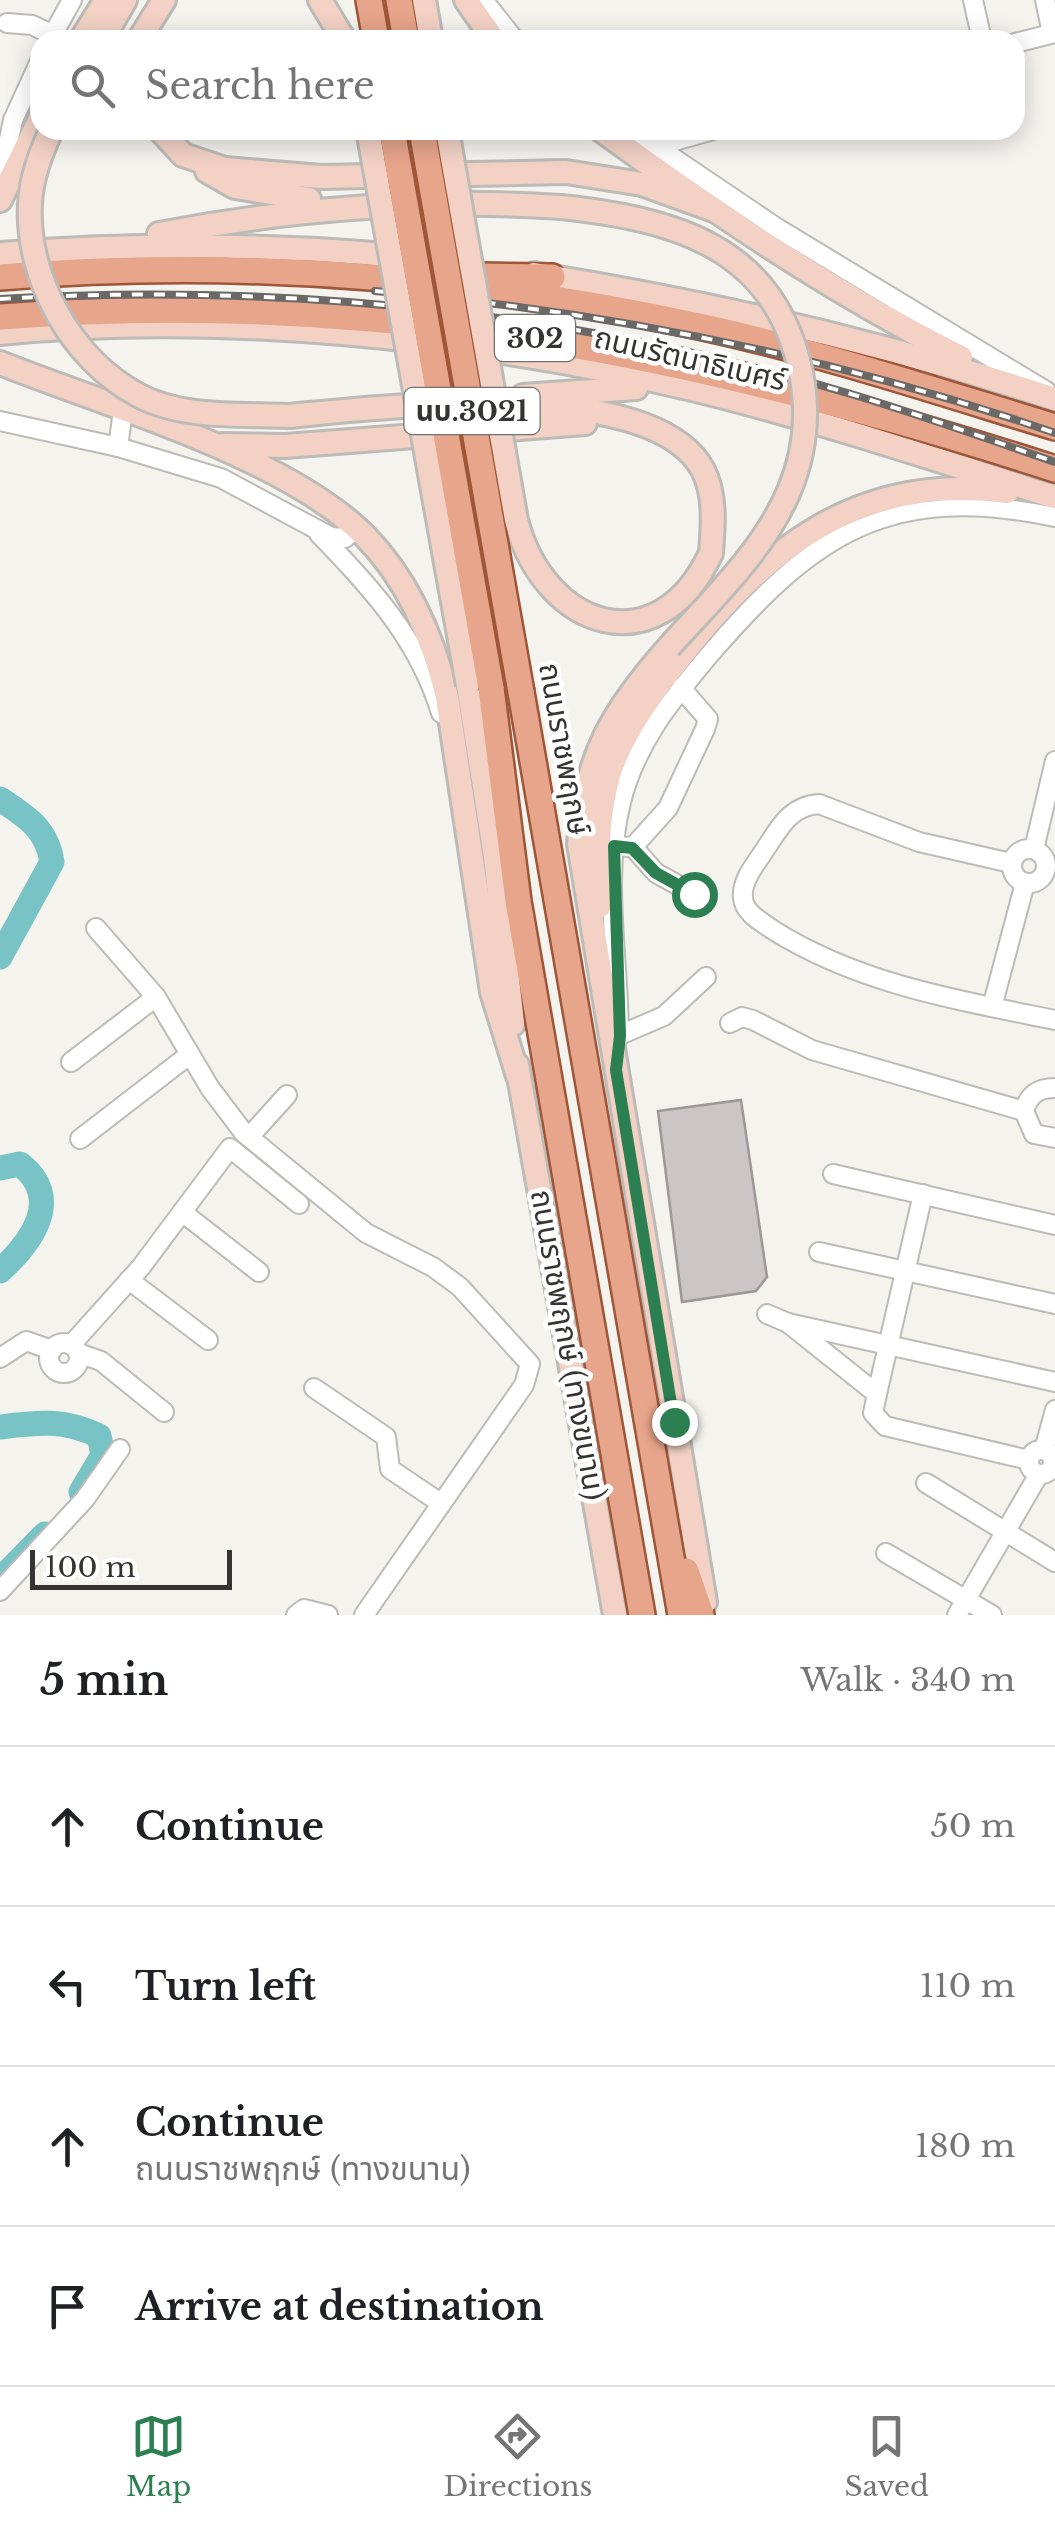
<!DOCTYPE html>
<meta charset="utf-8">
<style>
body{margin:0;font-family:"Libre Baskerville","Noto Sans Thai",serif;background:#f6f6f6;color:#202124}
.scale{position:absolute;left:30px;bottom:25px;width:202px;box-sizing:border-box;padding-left:10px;border:5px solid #353432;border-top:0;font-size:28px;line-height:35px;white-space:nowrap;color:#353432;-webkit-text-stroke:8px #fff;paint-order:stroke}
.stop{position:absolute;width:30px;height:30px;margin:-22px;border:8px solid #2c7f51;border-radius:50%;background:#fff}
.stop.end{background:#2c7f51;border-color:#fff;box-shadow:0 2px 10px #0008}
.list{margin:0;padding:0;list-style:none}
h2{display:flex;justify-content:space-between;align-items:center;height:130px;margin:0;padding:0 40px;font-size:42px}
h2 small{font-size:32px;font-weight:400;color:#757577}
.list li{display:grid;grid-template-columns:65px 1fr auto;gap:30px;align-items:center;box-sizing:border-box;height:160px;padding:0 40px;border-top:2px solid #e0e0e0}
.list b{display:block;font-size:38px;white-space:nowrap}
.list p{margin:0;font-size:32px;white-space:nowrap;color:#757577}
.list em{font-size:32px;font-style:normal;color:#757577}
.icon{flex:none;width:55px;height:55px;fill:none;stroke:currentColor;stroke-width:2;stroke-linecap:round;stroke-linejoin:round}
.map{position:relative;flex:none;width:1055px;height:1615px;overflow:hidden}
.search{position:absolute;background:#fff;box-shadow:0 5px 25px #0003;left:30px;right:30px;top:30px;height:110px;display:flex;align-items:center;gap:25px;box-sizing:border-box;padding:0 35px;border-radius:30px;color:#757577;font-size:38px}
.sheet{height:770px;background:#fff}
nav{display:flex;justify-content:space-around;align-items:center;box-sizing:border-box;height:140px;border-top:2px solid #e0e0e0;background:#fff;font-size:28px;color:#757577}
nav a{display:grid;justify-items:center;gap:5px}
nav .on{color:#2c7f51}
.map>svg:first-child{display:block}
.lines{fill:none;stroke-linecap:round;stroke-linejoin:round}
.river{stroke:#78c3c5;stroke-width:25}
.building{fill:#cbc5c5;stroke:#9d9897;stroke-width:2.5}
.minor-casing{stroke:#bdbbb7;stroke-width:22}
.secondary-casing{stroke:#bdbbb7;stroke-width:28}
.primary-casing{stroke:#9e5639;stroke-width:30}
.minor{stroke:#fff;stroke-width:18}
.secondary{stroke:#f3d2c5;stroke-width:22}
.primary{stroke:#e7a58b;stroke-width:25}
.rail-casing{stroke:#6a6966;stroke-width:8}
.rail{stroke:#fff;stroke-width:4;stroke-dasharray:11;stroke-linecap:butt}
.secondary-bridge-casing{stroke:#bdbbb7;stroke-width:28;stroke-linecap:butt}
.primary-bridge-casing{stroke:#9e5639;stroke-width:30;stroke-linecap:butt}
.secondary-bridge{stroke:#f3d2c5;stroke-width:22}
.primary-bridge{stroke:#e7a58b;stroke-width:25}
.route{stroke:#2c7f51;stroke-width:12}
.labels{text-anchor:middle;stroke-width:9;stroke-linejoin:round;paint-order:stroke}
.shield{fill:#fff;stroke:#727170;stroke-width:2.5}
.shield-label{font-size:28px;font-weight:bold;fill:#353432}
.street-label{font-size:30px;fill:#353432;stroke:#fff}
</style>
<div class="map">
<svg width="1055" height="1615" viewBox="0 0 1055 1615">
<rect width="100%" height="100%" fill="#f5f3ee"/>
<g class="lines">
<g class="river">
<path d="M0 799C26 816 47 829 52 862L0 957"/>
<path d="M0 1168 20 1164C64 1198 32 1242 0 1271"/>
<path d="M0 1427C37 1422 65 1419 99 1436L103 1455 81 1492"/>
<polyline points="0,1580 45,1534"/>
</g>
</g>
<polygon class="building" points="741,1100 767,1277 756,1291 682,1302 658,1111"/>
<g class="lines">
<g class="minor-casing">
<g id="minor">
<polyline points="483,0 515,40"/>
<polyline points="973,0 982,40"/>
<polyline points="1045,0 1052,33"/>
<polyline points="7,23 32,25 53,35"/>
<polyline points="50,40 72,0"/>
<polyline points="1015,43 1055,33"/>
<polyline points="632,130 777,228 1046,391"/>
<polyline points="657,146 713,130"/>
<polyline points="0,182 13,120 40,61"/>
<polyline points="0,421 118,447 221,478 331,537 345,538 356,528"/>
<polyline points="118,447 123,411"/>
<path d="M319 534C371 587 419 640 441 713"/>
<polyline points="614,846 633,847 668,808 705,729 708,719 681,688"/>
<polyline points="633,847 656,873 694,894"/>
<circle cx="1029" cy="866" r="17"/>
<polyline points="1034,849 1055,761"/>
<path d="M1011 863 919 842 819 804C787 806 777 833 760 857 752 868 741 884 743 898 744 913 762 922 773 930 859 984 957 1000 1055 1020"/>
<polyline points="96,928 156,997 210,1088 244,1133 366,1233 433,1267 460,1287 530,1364 524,1385 364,1615"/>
<polyline points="992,1007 1025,883"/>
<polyline points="730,1023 742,1017 753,1020 812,1050 1024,1111"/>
<polyline points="620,1035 664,1016 706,977"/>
<path d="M619 1037C619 960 602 878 621 802 636 742 672 699 711 653 816 531 891 483 1055 517"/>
<polyline points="71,1062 156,997"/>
<path d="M1055 1088C1037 1088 1029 1095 1024 1111L1034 1134 1055 1138"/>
<polyline points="249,1137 287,1095"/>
<polyline points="80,1139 189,1055"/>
<polyline points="833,1174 1055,1225"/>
<polyline points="182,1212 259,1272"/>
<polyline points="819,1252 1055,1304"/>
<polyline points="129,1280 208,1340"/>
<polyline points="767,1314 788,1323 1055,1382"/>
<polyline points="788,1323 877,1394 873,1413 885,1426 1029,1460"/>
<circle cx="64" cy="1358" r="15"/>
<polyline points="71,1345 141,1267 230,1148 299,1204"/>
<polyline points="78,1353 101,1361 164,1412"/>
<polyline points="0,1358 26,1341 52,1350"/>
<polyline points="314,1388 386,1437 390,1469 439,1502"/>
<polyline points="877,1394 923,1194"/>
<circle cx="1041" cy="1462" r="12"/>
<polyline points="1044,1450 1055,1410"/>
<polyline points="926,1483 1055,1562"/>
<polyline points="886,1553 992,1615"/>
<polyline points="0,1591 85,1499 120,1449"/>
<polyline points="296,1615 304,1609 328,1615"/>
<polyline points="957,1615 1039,1474"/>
</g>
</g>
<g class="secondary-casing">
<g id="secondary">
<polyline points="320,0 344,40"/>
<polyline points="424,0 431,40"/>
<polyline points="466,0 494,40"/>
<polyline points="81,40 106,0"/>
<polyline points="102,40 125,0"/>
<polyline points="139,40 164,0"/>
<polyline points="160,130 183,155 225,169 321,177 566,172 642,184 714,210"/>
<path d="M601 130C716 213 834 294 961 357"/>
<polyline points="207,171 235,187 309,199"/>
<polyline points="0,200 40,119"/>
<path d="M159 234C293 208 424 198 561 207"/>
<path d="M0 254C155 242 308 244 463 263"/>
<path d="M534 274C710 302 885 343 1055 399"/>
<path d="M0 333C218 311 479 338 692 389 815 419 934 459 1055 497"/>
<path d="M0 363C107 406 284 455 365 536 408 580 433 638 447 697L492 992 518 1076"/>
<polyline points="523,396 636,388"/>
<path d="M289 416C382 407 652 375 703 470 716 495 713 527 711 553"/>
<polyline points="223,445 285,446 585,423"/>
<path d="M669 647C612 711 585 757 579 844L705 1602"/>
<polyline points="468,685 495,856 513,1024"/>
<path d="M600 906C597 861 597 813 611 769 625 729 653 692 679 659 765 547 860 473 1007 492"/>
<polyline points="517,1065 615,1615"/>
</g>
</g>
<g class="primary-casing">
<g id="primary">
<polyline points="369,0 376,40"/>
<polyline points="399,0 406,40"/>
<polyline points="481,276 552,277"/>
<path d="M0 277C234 258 469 276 699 326 819 352 937 391 1055 427"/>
<path d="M0 317C375 288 700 354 1055 469"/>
<polyline points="491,688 518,901 642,1615"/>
<polyline points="521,692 681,1615"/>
<polyline points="686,1571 701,1615"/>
</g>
</g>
<use href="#minor" class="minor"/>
<use href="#secondary" class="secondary"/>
<use href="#primary" class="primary"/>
<g class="rail-casing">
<g id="rail">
<path d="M375 291C606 311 835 357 1055 433"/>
<path d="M0 299C287 282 585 313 861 397 926 417 991 440 1055 462"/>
</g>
</g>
<use href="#rail" class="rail"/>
<g class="secondary-bridge-casing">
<g id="secondary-bridge">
<path d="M51 130C41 153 31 178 30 204 26 278 72 360 138 395 182 419 241 414 289 416"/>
<polyline points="368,130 468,685"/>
<path d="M447 130 516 520C544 629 658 667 711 553"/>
<path d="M561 207C674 219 775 246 801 373 809 413 805 453 789 491 763 552 712 599 669 647"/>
</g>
</g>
<g class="primary-bridge-casing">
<g id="primary-bridge">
<polyline points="392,130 491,688"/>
<polyline points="422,130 521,692"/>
</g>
</g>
<use href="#secondary-bridge" class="secondary-bridge"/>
<use href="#primary-bridge" class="primary-bridge"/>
</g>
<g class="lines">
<polyline class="route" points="674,1422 616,1070 620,1036 614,846 632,848 656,873 694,894"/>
</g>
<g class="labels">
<g class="shield">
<rect x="495" y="315" width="80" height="46" rx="8"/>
<rect x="404.5" y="388" width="135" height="46" rx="8"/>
</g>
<g class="shield-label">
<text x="535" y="348">302</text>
<text x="472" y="421">นบ.3021</text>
</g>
<g class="street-label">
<text transform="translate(690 359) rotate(13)" y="10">ถนนรัตนาธิเบศร์</text>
<text transform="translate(564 749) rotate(80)" y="10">ถนนราชพฤกษ์</text>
<text transform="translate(568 1345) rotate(80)" y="10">ถนนราชพฤกษ์ (ทางขนาน)</text>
</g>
</g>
</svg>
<div class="scale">100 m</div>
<div class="stop" style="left:694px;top:894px"></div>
<div class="stop end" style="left:674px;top:1422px"></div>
<div class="search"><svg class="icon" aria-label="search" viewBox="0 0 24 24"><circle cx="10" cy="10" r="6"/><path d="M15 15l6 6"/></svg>Search here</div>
</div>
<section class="sheet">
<h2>5 min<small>Walk · 340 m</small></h2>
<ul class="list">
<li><svg class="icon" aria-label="ahead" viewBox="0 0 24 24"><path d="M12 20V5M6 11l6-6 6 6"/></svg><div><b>Continue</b></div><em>50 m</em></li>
<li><svg class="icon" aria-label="left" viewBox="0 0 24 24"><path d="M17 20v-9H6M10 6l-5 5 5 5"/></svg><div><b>Turn left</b></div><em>110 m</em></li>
<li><svg class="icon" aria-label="ahead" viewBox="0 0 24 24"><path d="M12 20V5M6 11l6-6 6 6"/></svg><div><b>Continue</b><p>ถนนราชพฤกษ์ (ทางขนาน)</p></div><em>180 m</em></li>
<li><svg class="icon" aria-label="arrive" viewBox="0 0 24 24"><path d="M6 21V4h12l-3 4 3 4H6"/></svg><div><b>Arrive at destination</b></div></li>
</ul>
</section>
<nav>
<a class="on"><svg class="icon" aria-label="map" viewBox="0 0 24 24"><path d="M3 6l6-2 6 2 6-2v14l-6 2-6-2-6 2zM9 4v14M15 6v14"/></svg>Map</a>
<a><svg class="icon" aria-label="directions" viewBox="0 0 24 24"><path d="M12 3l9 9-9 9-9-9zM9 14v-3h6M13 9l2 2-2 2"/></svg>Directions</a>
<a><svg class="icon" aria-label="saved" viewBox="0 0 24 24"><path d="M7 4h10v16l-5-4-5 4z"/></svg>Saved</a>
</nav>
